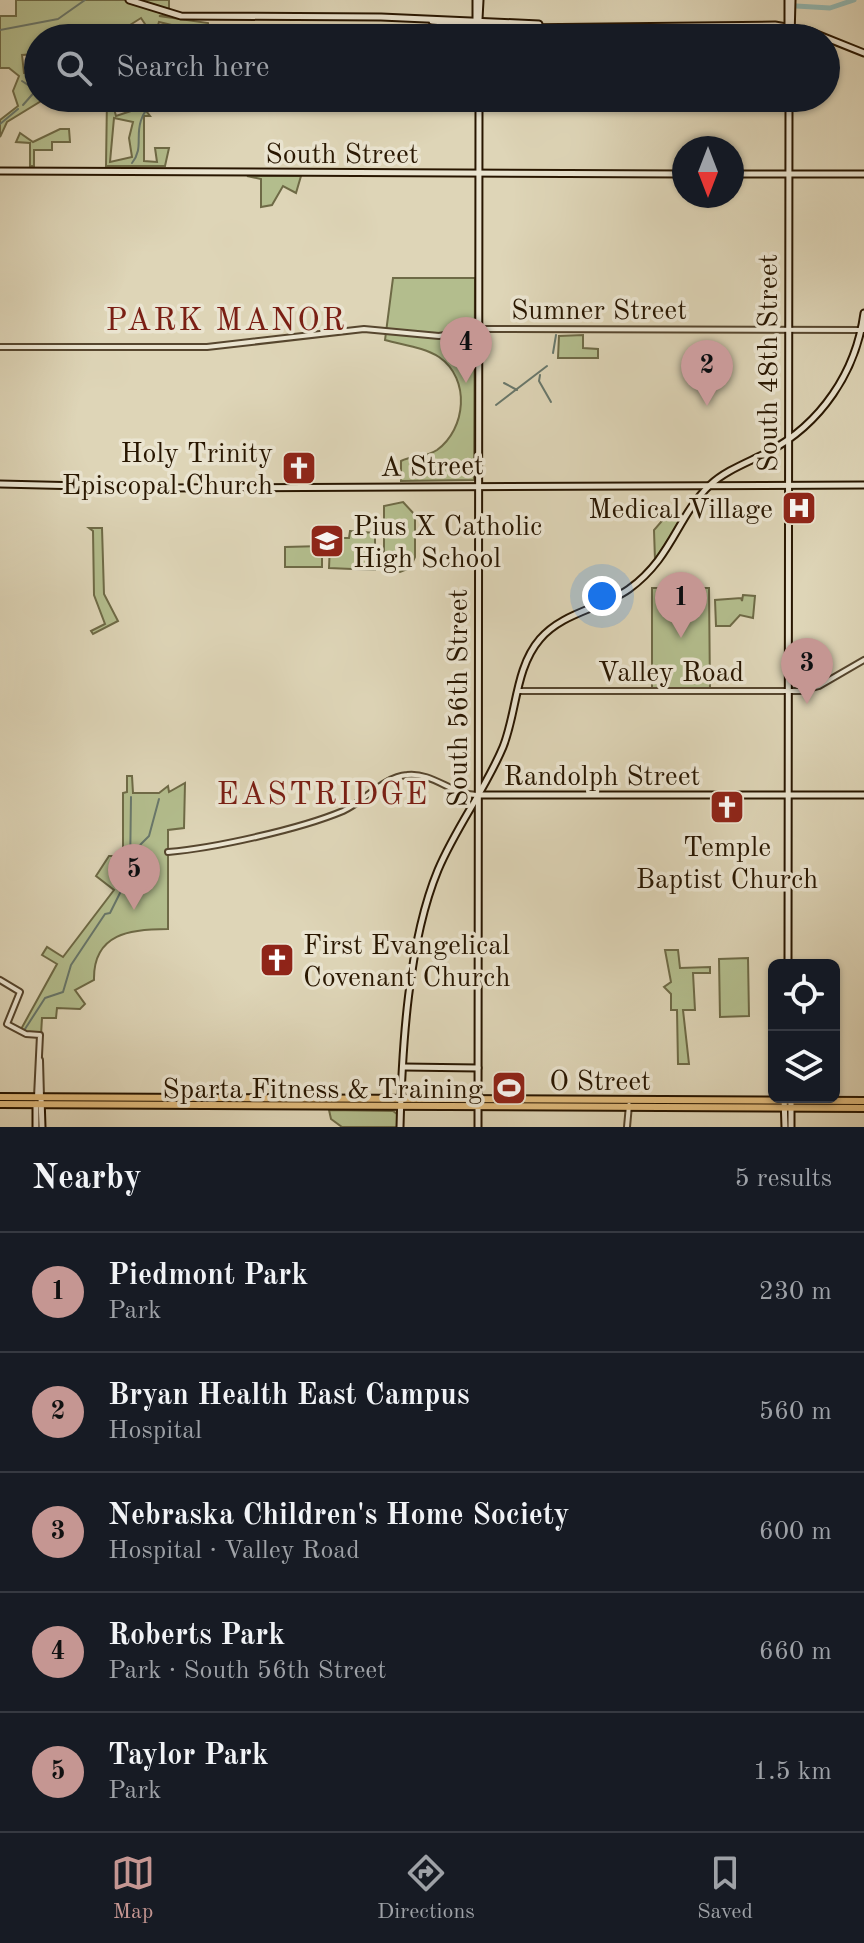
<!DOCTYPE html>
<meta charset="utf-8">
<style>
body{margin:0;font-family:"Old Standard TT",serif;background:#242831;color:#f1f3f6}
.controls{position:absolute;right:24px;bottom:24px;display:grid;overflow:hidden;border-radius:12px;box-shadow:0 2px 6px #0004}
.controls button{width:72px;height:72px;display:grid;place-items:center;padding:0;border:0;border-bottom:2px solid #363941;background:#171b24;color:#f1f3f6;font:40px sans-serif}
.compass{position:absolute;left:672px;top:136px;width:72px;height:72px;border-radius:50%;background:#171b24;box-shadow:0 2px 6px #0004;rotate:180deg}
.you{position:absolute;left:602px;top:596px;width:28px;height:28px;margin:-20px;border:6px solid #fff;border-radius:50%;background:#1a73e8;box-shadow:0 0 0 12px #1a73e833}
.badge{display:grid;place-items:center;width:52px;height:52px;border-radius:50%;background:#c59692;color:#111;font-size:26px;font-weight:700}
.pin{position:absolute;translate:-50% -66px;filter:drop-shadow(0 2px 4px #0008)}
.pin::after{content:'';position:absolute;top:42px;width:28px;height:24px;background:inherit;clip-path:polygon(0 0,100% 0,50% 100%)}
.list{margin:0;padding:0;list-style:none}
h2{display:flex;justify-content:space-between;align-items:center;height:104px;margin:0;padding:0 32px;font-size:34px}
h2 small{font-size:26px;font-weight:400;color:#9ea1a6}
.list li{display:grid;grid-template-columns:52px 1fr auto;gap:24px;align-items:center;box-sizing:border-box;height:120px;padding:0 32px;border-top:2px solid #363941}
.list b{display:block;font-size:30px;white-space:nowrap}
.list p{margin:0;font-size:26px;white-space:nowrap;color:#9ea1a6}
.list em{font-size:26px;font-style:normal;color:#9ea1a6}
.icon{flex:none;width:44px;height:44px;fill:none;stroke:currentColor;stroke-width:2;stroke-linecap:round;stroke-linejoin:round}
.map{position:relative;flex:none;width:864px;height:1127px;overflow:hidden}
.search{position:absolute;background:#171b24;box-shadow:0 2px 6px #0004;left:24px;right:24px;top:24px;height:88px;display:flex;align-items:center;gap:20px;box-sizing:border-box;padding:0 28px;border-radius:44px;color:#9ea1a6;font-size:30px}
.sheet{height:704px;background:#171b24}
nav{display:flex;justify-content:space-around;align-items:center;box-sizing:border-box;height:112px;border-top:2px solid #363941;background:#171b24;font-size:22px;color:#9ea1a6}
nav a{display:grid;justify-items:center;gap:4px}
nav .on{color:#c59692}
.map>svg:first-child{display:block}
.green{fill:#b3bd8d;stroke:#6e6a46;stroke-width:2;fill-rule:evenodd}
.lines{fill:none;stroke-linecap:round;stroke-linejoin:round}
.stream{stroke:#68776b;stroke-width:2}
.river{stroke:#93b8b2;stroke-width:5}
.tertiary-casing{stroke:#56462e;stroke-width:8}
.secondary-casing{stroke:#281600;stroke-width:9}
.primary-casing{stroke:#281600;stroke-width:10}
.tertiary{stroke:#eae4d0;stroke-width:4}
.secondary{stroke:#eae4d0;stroke-width:5}
.primary{stroke:#dfba7c;stroke-width:6}
.labels{text-anchor:middle;stroke-width:7;stroke-linejoin:round;paint-order:stroke}
.street-label{font-size:28px;fill:#281600;stroke:#eae4d0}
.poi-label{font-size:28px;fill:#281600;stroke:#eae4d0;text-anchor:end}
.quarter-label{font-size:32px;letter-spacing:2px;fill:#7a1f14;stroke:#eae4d0}
</style>
<div class="map">
<svg width="864" height="1127" viewBox="0 0 864 1127">
<rect width="100%" height="100%" fill="#ded5b7"/>
<filter id="stains"><feTurbulence type="fractalNoise" baseFrequency=".0025" numOctaves="4"/><feColorMatrix values="0 0 0 0 .2 0 0 0 0 .09 0 0 0 0 .02 0 0 0 .5 -.17"/></filter>
<radialGradient id="worn" r=".72"><stop offset=".6" stop-color="#630" stop-opacity="0"/><stop offset="1" stop-color="#630" stop-opacity=".3"/></radialGradient>
<g class="green">
<polygon points="16,0 169,0 169,15 159,16 208,23 208,38 177,38 180,27 159,22 154,38 144,38 151,33 141,18 122,30 126,38 38,38 38,54 22,55 24,73 38,72 38,98 46,98 7,122 0,137 0,120 18,106 13,91 19,76 9,68 0,68 0,16 16,16"/>
<path d="M107 98H111L116 116 134 110 132 98H162L147 112 150 116H144V161L157 162 155 148H169L165 166H106ZM114 118 133 122 129 138 132 157 110 162Z"/>
<polygon points="60,129 69,129 70,142 52,142 52,150 34,150 34,166 30,166 30,143 16,142 20,133 33,142"/>
<polygon points="247,176 301,176 296,193 283,186 272,205 261,207 261,179"/>
<path d="M393 278H475L474 480 401 481V461C413 455 425 458 437 450 466 429 471 379 439 357 424 347 402 345 385 340Z"/>
<polygon points="583,335 583,348 598,349 598,358 558,358 559,336"/>
<polygon points="403,502 415,515 415,557 410,568 400,572 384,568 384,506"/>
<polygon points="667,515 684,515 655,560 654,530"/>
<polygon points="89,528 102,528 104,594 118,621 93,634 91,631 105,624 94,595 93,531"/>
<polygon points="350,531 375,533 375,570 329,568 330,544 337,538 349,538"/>
<polygon points="322,546 322,567 285,567 285,547"/>
<polygon points="652,588 709,588 710,691 652,691"/>
<polygon points="743,595 755,596 753,618 740,615 730,626 716,626 715,600 741,598 742,601"/>
<path d="M127 776H132L133 793H159L168 786 169 792 185 783 184 828 168 830V929C131 929 93 933 94 980L75 990 85 1004 80 1009 57 1008 56 1018H42L41 1035 20 1031 57 964 42 955 47 947 63 957 114 890 96 876 109 856H123V793L127 792Z"/>
<polygon points="665,950 678,950 680,968 710,967 710,973 693,973 695,1010 683,1010 689,1064 678,1064 677,1010 671,1010 671,994 664,987 671,982"/>
<polygon points="748,958 749,1016 720,1017 719,959"/>
<polygon points="329,1110 393,1111 397,1114 398,1127 342,1127 331,1119"/>
</g>
<g class="lines">
<g class="stream">
<polyline points="0,30 58,19 85,0"/>
<polyline points="190,38 192,35"/>
<polyline points="22,81 34,89"/>
<polyline points="23,105 38,88"/>
<polyline points="0,124 18,109"/>
<path d="M132 163C148 143 126 128 156 98"/>
<polyline points="553,353 556,335"/>
<polyline points="540,375 539,381 551,402"/>
<polyline points="504,383 517,390"/>
<polyline points="496,405 547,366"/>
<polyline points="130,869 139,846 149,836 159,799"/>
<polyline points="25,1029 45,998 63,992 71,965 105,914 110,913 130,873 131,797"/>
</g>
<polyline class="river" points="796,6 830,8 854,0"/>
<g class="tertiary-casing">
<g id="tertiary">
<polyline points="0,347 207,347 364,329 439,336 478,329 864,330"/>
<polyline points="518,691 801,691 819,686 864,660"/>
<path d="M168 852C215 848 300 829 343 811 365 801 383 777 407 775 433 772 452 795 477 795"/>
<polyline points="0,980 20,992 7,1024 26,1034 40,1035 37,1097"/>
<polyline points="40,1060 41,1097"/>
<polyline points="627,1127 629,1105"/>
</g>
</g>
<g class="secondary-casing">
<g id="secondary">
<polyline points="129,0 181,16 381,17 539,24"/>
<polyline points="476,0 476,23"/>
<polyline points="432,21 515,28 775,25 809,31 864,53"/>
<polyline points="737,27 784,30 815,38"/>
<polyline points="478,38 480,0"/>
<polyline points="788,38 788,0"/>
<polyline points="791,38 792,0"/>
<polyline points="0,171 684,174"/>
<polyline points="732,174 864,174"/>
<polyline points="0,484 168,488 864,485"/>
<polyline points="478,795 864,795"/>
<polyline points="788,965 789,98"/>
<polyline points="404,1067 478,1068"/>
<polyline points="41,1097 42,1127"/>
<polyline points="784,1097 785,1127"/>
<polyline points="791,1097 791,1127"/>
<polyline points="36,1127 36,1104"/>
<path d="M400 1127C402 1049 408 942 438 870 456 827 485 790 503 747 517 712 515 668 540 639 563 612 601 609 629 589 673 557 677 516 710 485 726 470 749 462 768 452 821 424 856 372 864 313"/>
<polyline points="478,1127 479,98"/>
</g>
</g>
<g class="primary-casing">
<g id="primary">
<polyline points="0,1097 864,1101"/>
<polyline points="0,1104 864,1108"/>
</g>
</g>
<use href="#tertiary" class="tertiary"/>
<use href="#secondary" class="secondary"/>
<use href="#primary" class="primary"/>
</g>
<defs>
<g id="church-square" transform="scale(1.8)"><rect x="-9" y="-9" width="18" height="18" rx="4" fill="#8f2418" stroke="#eae4d0"/><path d="M-1.2-6h2.4v3.5h3.3v2.4h-3.3V6h-2.4V-.1h-3.3v-2.4h3.3Z" fill="#fff"/></g>
<g id="hospital-square" transform="scale(1.8)"><rect x="-9" y="-9" width="18" height="18" rx="4" fill="#8f2418" stroke="#eae4d0"/><path d="M-5-5h3v3.5h4V-5h3V5h-3V1.5h-4V5h-3Z" fill="#fff"/></g>
<g id="school-square" transform="scale(1.8)"><rect x="-9" y="-9" width="18" height="18" rx="4" fill="#8f2418" stroke="#eae4d0"/><path d="M0-5L7-2L0 1L-7-2ZM-4 1L0 2.5L4 1V4Q0 6-4 4Z" fill="#fff"/></g>
<g id="stadium-square" transform="scale(1.8)"><rect x="-9" y="-9" width="18" height="18" rx="4" fill="#8f2418" stroke="#eae4d0"/><path d="M0-5a6.5 5 0 1 0 0 10a6.5 5 0 1 0 0-10ZM-3.5-1.8h7v3.6h-7Z" fill="#fff"/></g>
</defs>
<g fill-rule="evenodd">
<use href="#church-square" x="299" y="468"/>
<use href="#hospital-square" x="799" y="508"/>
<use href="#school-square" x="327" y="541"/>
<use href="#church-square" x="727" y="807"/>
<use href="#church-square" x="277" y="960"/>
<use href="#stadium-square" x="509" y="1088"/>
</g>
<g class="labels">
<g class="street-label">
<text x="342" y="163">South Street</text>
<text x="599" y="319">Sumner Street</text>
<text transform="translate(767 363) rotate(-90)" y="10">South 48th Street</text>
<text transform="translate(432 465) rotate(-1)" y="10">A Street</text>
<text x="671" y="681">Valley Road</text>
<text transform="translate(457 698) rotate(-90)" y="10">South 56th Street</text>
<text x="602" y="785">Randolph Street</text>
<text x="600" y="1090">O Street</text>
</g>
<g class="poi-label">
<text x="273" y="462">Holy Trinity<tspan x="273" dy="32">Episcopal Church</tspan></text>
<text x="773" y="518">Medical Village</text>
<text x="353" y="535" text-anchor="start">Pius X Catholic<tspan x="353" dy="32">High School</tspan></text>
<text x="727" y="856" text-anchor="middle">Temple<tspan x="727" dy="32">Baptist Church</tspan></text>
<text x="303" y="954" text-anchor="start">First Evangelical<tspan x="303" dy="32">Covenant Church</tspan></text>
<text x="483" y="1098">Sparta Fitness &amp; Training</text>
</g>
<g class="quarter-label">
<text x="226" y="330">PARK MANOR</text>
<text x="323" y="804">EASTRIDGE</text>
</g>
</g>
<rect width="100%" height="100%" filter="url(#stains)"/>
<rect width="100%" height="100%" fill="url(#worn)"/>
</svg>
<div class="controls">
<button><svg class="icon" aria-label="locate" viewBox="0 0 24 24"><circle cx="12" cy="12" r="6"/><path d="M12 2v4M12 18v4M2 12h4M18 12h4"/></svg></button>
<button><svg class="icon" aria-label="layers" viewBox="0 0 24 24"><path d="M12 4l9 5-9 5-9-5zM3 14l9 5 9-5"/></svg></button>
</div>
<svg class="compass" viewBox="-18 -18 36 36"><path d="M0-13l5 13h-10z" fill="#e53935"/><path d="M0 13l5-13h-10z" fill="#9ea1a6"/></svg>
<div class="you"></div>
<div class="pin badge" style="left:681px;top:638px">1</div>
<div class="pin badge" style="left:707px;top:406px">2</div>
<div class="pin badge" style="left:807px;top:704px">3</div>
<div class="pin badge" style="left:466px;top:383px">4</div>
<div class="pin badge" style="left:134px;top:910px">5</div>
<div class="search"><svg class="icon" aria-label="search" viewBox="0 0 24 24"><circle cx="10" cy="10" r="6"/><path d="M15 15l6 6"/></svg>Search here</div>
</div>
<section class="sheet">
<h2>Nearby<small>5 results</small></h2>
<ul class="list">
<li><span class="badge">1</span><div><b>Piedmont Park</b><p>Park</p></div><em>230 m</em></li>
<li><span class="badge">2</span><div><b>Bryan Health East Campus</b><p>Hospital</p></div><em>560 m</em></li>
<li><span class="badge">3</span><div><b>Nebraska Children's Home Society</b><p>Hospital · Valley Road</p></div><em>600 m</em></li>
<li><span class="badge">4</span><div><b>Roberts Park</b><p>Park · South 56th Street</p></div><em>660 m</em></li>
<li><span class="badge">5</span><div><b>Taylor Park</b><p>Park</p></div><em>1.5 km</em></li>
</ul>
</section>
<nav>
<a class="on"><svg class="icon" aria-label="map" viewBox="0 0 24 24"><path d="M3 6l6-2 6 2 6-2v14l-6 2-6-2-6 2zM9 4v14M15 6v14"/></svg>Map</a>
<a><svg class="icon" aria-label="directions" viewBox="0 0 24 24"><path d="M12 3l9 9-9 9-9-9zM9 14v-3h6M13 9l2 2-2 2"/></svg>Directions</a>
<a><svg class="icon" aria-label="saved" viewBox="0 0 24 24"><path d="M7 4h10v16l-5-4-5 4z"/></svg>Saved</a>
</nav>
